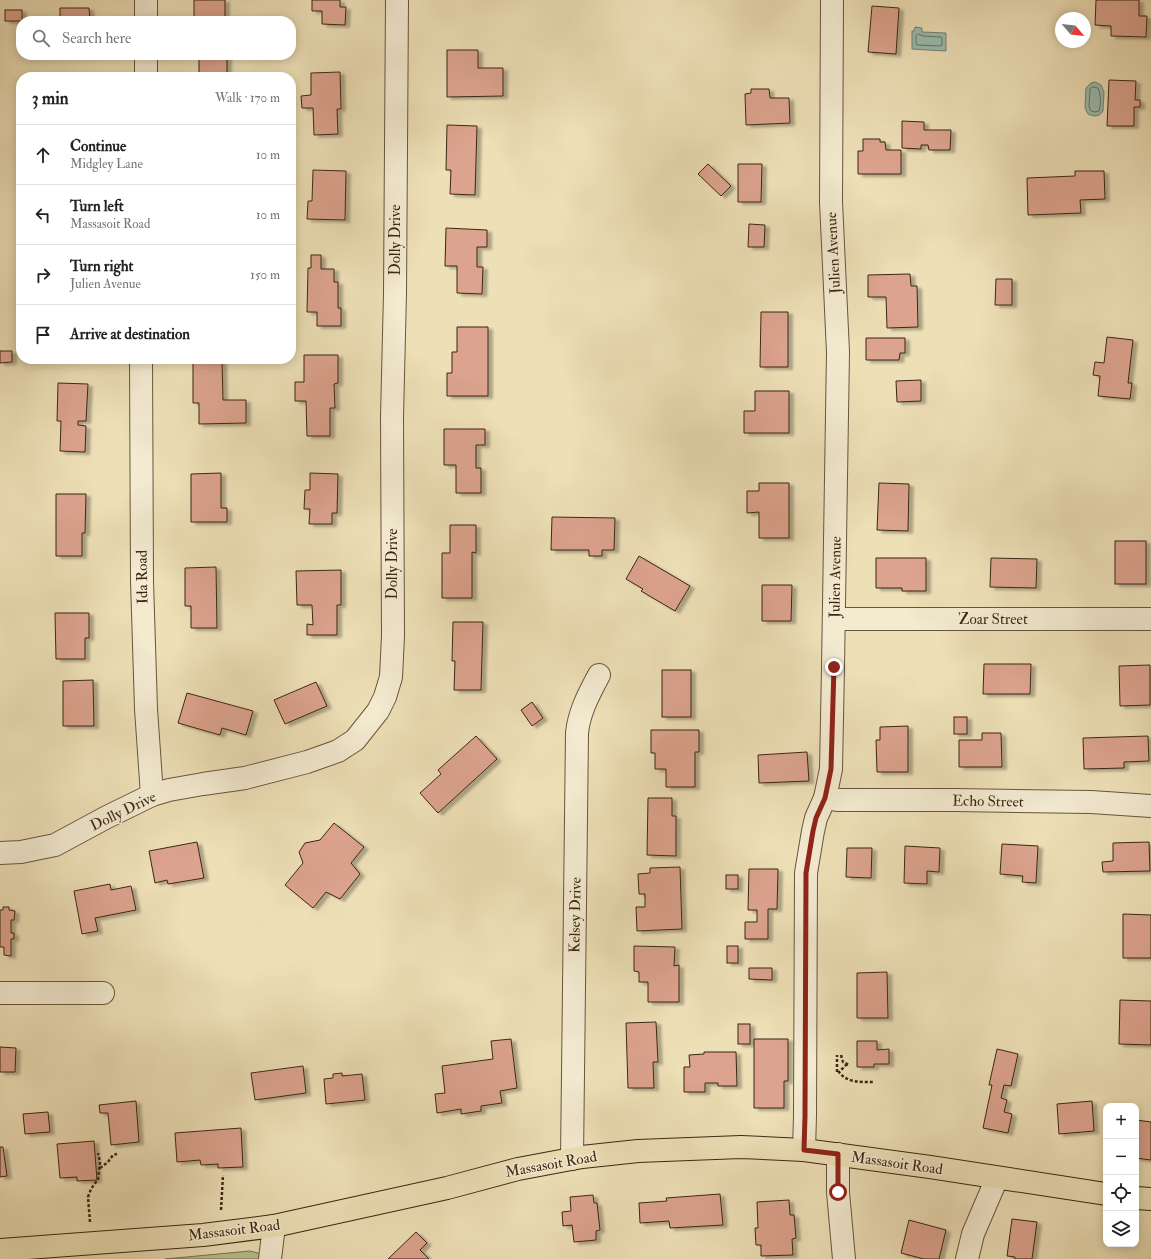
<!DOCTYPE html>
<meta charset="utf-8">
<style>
body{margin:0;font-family:"IM FELL Double Pica",serif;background:#f6f6f6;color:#222}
.controls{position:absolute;right:12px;bottom:12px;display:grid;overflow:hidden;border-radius:8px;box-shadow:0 2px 10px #0003}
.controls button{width:36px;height:36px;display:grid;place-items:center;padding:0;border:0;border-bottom:1px solid #e0e0e0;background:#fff;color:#222;font:20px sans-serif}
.compass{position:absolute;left:1055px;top:12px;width:36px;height:36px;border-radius:50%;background:#fff;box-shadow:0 2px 10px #0003;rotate:118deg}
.stop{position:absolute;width:12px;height:12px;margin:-9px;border:3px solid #8f2418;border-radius:50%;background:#fff}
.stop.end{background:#8f2418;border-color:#fff;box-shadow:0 1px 4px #0008}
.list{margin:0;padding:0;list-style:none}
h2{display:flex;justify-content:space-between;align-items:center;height:52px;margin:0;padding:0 16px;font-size:17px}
h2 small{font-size:13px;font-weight:400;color:#767676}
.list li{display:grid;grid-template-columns:26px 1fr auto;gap:12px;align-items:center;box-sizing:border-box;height:60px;padding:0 16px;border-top:1px solid #e0e0e0}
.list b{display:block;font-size:15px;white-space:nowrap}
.list p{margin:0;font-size:13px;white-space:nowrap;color:#767676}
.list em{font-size:13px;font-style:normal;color:#767676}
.icon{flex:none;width:22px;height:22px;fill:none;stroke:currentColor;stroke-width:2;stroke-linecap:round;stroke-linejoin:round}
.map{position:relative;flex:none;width:1151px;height:1259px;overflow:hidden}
.search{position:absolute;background:#fff;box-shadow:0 2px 10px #0003;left:16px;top:16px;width:280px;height:44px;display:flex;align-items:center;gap:10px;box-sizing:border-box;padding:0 14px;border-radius:16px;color:#767676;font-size:15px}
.panel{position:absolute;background:#fff;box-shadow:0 2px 10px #0003;left:16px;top:72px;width:280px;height:292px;border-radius:16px}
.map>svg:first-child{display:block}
.green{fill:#b7c28e;stroke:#797450}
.water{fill:#99bcaf;stroke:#738071}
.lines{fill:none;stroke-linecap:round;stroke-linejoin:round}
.shore{stroke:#6a7261;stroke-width:1}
.building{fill:#dca38e;stroke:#3b2713;filter:url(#shadow)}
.minor-casing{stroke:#68553c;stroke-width:24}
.major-casing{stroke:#3b2713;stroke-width:24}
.path{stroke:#3b2713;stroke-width:2.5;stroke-dasharray:3 2;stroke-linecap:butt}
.minor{stroke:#f3ead0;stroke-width:22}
.major{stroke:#eddfb6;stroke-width:22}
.route{stroke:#8f2418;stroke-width:5}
.labels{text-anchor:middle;stroke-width:3;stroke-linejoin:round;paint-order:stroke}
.street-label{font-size:15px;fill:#3b2713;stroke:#f3ead0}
</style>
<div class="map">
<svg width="1151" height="1259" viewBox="0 0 1151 1259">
<defs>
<filter id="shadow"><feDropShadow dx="4.5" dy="2.5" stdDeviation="1" flood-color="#0004"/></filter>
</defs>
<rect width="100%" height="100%" fill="#eddfb6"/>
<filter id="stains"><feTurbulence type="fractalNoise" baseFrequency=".005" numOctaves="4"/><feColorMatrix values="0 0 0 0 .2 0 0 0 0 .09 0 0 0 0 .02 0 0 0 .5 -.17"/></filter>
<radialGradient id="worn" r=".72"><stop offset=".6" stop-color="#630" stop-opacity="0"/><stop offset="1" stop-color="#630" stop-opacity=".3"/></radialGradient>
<polygon class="green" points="250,1251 258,1253 263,1259 165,1259"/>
<g class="water">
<polygon points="915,27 922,28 922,32 946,33 946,51 912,49 912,31 914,31"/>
<path d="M1095 82 1101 85 1104 92 1103 111C1099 117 1094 117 1088 114L1085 108 1086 88 1091 83Z"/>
</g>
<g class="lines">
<g class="shore">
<polygon points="918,34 923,36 941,37 942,39 942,45 940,46 917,45 916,43 916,36"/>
<path d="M1093 87 1098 88C1101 94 1101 105 1099 111L1095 112 1091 111 1089 107 1090 89Z"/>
</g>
</g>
<g class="building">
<rect x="194" y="0" width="31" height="21"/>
<polygon points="312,0 340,0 340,7 346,7 345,25 322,24 322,11 312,11"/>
<polygon points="1096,0 1139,0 1139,16 1147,16 1146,37 1111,36 1111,26 1095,25"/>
<polygon points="872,6 899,8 896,54 868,52"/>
<polygon points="60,8 89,8 90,21 60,21"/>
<rect x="5" y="10" width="17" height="11"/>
<polygon points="447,50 478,50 478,68 503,68 503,96 447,97"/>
<rect x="199" y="57" width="28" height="20"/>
<polygon points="340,72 341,109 337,109 338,134 314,135 313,108 302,108 301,96 311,95 311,73"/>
<polygon points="1109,80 1136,81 1135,100 1140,100 1140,107 1134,107 1134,126 1107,126"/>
<polygon points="751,89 769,89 770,98 789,98 790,123 746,125 745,94 751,93"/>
<polygon points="902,121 924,122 924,130 951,130 950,150 929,150 928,145 921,145 921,149 902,148"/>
<polygon points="447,125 477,126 475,195 450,194 451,170 446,170"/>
<polygon points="863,139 880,139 880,142 885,142 886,150 901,150 901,174 858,174 858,151 863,151"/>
<polygon points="708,164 731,186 721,196 698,174"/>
<polygon points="738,164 762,164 761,202 738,202"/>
<polygon points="313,170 346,171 345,220 307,219 308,201 312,201"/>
<polygon points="1075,171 1104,171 1105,199 1080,200 1081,213 1028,215 1027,178 1075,176"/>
<polygon points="749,224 765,225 764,247 748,247"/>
<polygon points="446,228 487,230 487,247 477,247 477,267 483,267 482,294 457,293 457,266 445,266"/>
<polygon points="311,255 321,255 321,269 334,269 334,282 338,282 338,308 341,308 341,326 317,326 317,312 307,312 308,268 311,268"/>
<polygon points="910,274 911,286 917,286 918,327 887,328 886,297 868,297 868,275"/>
<polygon points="996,279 1012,279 1012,305 995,305"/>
<polygon points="761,312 788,312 788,367 760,367"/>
<polygon points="457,327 488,327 488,396 447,396 447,373 452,373 452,352 457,352"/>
<polygon points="1107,337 1133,340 1128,383 1132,383 1130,399 1098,396 1100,376 1093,375 1095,362 1104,363"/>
<polygon points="866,338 905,338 905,353 900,353 899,360 866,360"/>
<polygon points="0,351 12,351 12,362 0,363"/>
<polygon points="304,355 338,355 338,383 334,384 335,408 330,408 330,436 307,436 306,401 295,401 295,382 304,382"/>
<polygon points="193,361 222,361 223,400 246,400 246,423 199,424 199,403 193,403"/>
<polygon points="921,380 921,401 897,402 896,381"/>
<polygon points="58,383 88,384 86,421 78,421 78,425 86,426 85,452 60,451 61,421 57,421"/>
<polygon points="755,391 789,391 789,433 744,433 744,411 755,411"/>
<polygon points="444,429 485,429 485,445 476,445 476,468 481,468 481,493 456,493 456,465 444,465"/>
<polygon points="221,473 221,508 227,508 227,522 191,522 191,474"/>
<polygon points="310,473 338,474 337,513 332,513 332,524 309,524 310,509 304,509 305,490 310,490"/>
<polygon points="759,483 789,483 789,538 759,538 759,512 747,513 747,491 759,491"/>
<polygon points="879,483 909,484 908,531 877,530"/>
<polygon points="56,494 86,494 85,533 82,533 82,556 56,556"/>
<polygon points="552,517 615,518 614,550 602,550 602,556 589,556 589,550 551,550"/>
<polygon points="450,525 476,525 476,553 472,552 472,598 442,598 442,553 450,553"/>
<rect x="1115" y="541" width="31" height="43"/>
<polygon points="639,556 690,586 675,611 641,591 643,589 626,579"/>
<polygon points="876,558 926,558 926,591 902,591 902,588 876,588"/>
<polygon points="991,558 1037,559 1036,588 990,587"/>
<polygon points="216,567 217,628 191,628 191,606 185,606 185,568"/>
<polygon points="341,570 341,605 337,605 337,635 307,635 307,624 313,625 312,605 297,605 296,571"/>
<polygon points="762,585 792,585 791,621 762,621"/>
<polygon points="55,613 89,613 89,638 85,638 85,659 56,659"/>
<polygon points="453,622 483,622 481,690 454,690 455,661 452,661"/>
<polygon points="984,664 1031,664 1030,694 983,694"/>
<polygon points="1150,665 1150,705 1120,706 1119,666"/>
<rect x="662" y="670" width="29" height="47"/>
<polygon points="93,680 94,726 63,726 63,681"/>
<polygon points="316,682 327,706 285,724 274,700"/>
<polygon points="187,693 253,711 246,735 222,728 220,735 178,723"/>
<polygon points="532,702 543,718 532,726 521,710"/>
<rect x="954" y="717" width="13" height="17"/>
<polygon points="908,726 908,772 877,772 876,740 880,740 880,727"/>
<polygon points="651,730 699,730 699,752 695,752 695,787 666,787 666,769 655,769 655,753 651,753"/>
<polygon points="982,733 1001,733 1002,767 959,767 959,740 982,740"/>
<polygon points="476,736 497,759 438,813 420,793 441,774 438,770"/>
<polygon points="1148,736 1149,761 1124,762 1124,768 1084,769 1083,738"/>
<polygon points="807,752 809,781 759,783 758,755"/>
<polygon points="648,798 672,798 672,816 676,816 676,856 647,855"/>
<polygon points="334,823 364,847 351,863 360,874 340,899 326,892 313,908 285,885 303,863 299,852 305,843 320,840"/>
<polygon points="197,842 204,878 168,884 167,880 155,883 149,851"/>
<polygon points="1149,842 1150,871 1103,872 1102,862 1113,861 1113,843"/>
<polygon points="1002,844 1038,846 1036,883 1022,882 1023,876 1000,874"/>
<polygon points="905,846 940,848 939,872 927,871 927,884 904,883"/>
<polygon points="847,848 872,848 871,878 846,877"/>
<polygon points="680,867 682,929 637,931 636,907 645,907 645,894 639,894 638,874 650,873 650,868"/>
<polygon points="749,869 778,869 777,909 768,909 768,939 745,939 745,922 757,922 757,910 748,910"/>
<rect x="726" y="875" width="12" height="14"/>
<polygon points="110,884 111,890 131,886 136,910 95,918 98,931 82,934 74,891"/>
<polygon points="3,907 9,907 9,910 15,911 14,920 11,920 11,933 14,933 14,939 11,939 11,956 4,955 4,947 0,947 0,910 3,910"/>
<polygon points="1123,914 1151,915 1151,958 1123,958"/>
<polygon points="634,946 675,947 674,966 679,965 679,1002 648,1002 648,982 639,982 639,972 634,971"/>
<rect x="727" y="946" width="11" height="17"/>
<polygon points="749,968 772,968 772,980 749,979"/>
<polygon points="887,972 888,1018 857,1018 857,973"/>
<polygon points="1120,1000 1151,1001 1151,1045 1119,1044"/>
<polygon points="656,1022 658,1062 653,1062 654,1088 628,1088 626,1023"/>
<rect x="738" y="1024" width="12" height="20"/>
<polygon points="511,1039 517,1088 500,1091 502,1103 481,1106 481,1111 461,1114 461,1109 437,1113 435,1094 445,1093 442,1066 493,1059 491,1041"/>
<polygon points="754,1039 788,1039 788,1081 784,1081 784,1108 754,1108"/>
<polygon points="857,1041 877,1041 877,1050 889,1049 889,1064 874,1064 874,1067 857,1067"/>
<polygon points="0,1047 16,1048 15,1072 0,1072"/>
<polygon points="997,1049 1018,1054 1011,1086 1004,1085 1001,1098 1007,1100 1004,1112 1012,1114 1008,1133 983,1128 992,1085 989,1085"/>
<polygon points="704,1052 736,1052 737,1086 718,1086 718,1083 705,1083 705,1092 684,1092 684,1067 690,1067 689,1055 704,1054"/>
<polygon points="303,1066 306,1093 255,1100 251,1073"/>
<polygon points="342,1073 342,1076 362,1074 365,1100 326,1104 324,1079 333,1078 333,1074"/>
<polygon points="136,1101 139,1142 111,1145 108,1113 100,1113 99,1105"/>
<polygon points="1092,1101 1094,1131 1059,1134 1057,1104"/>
<polygon points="48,1112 50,1132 25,1134 23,1114"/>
<polygon points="1136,1120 1151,1122 1151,1160 1136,1158"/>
<polygon points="241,1128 243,1167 218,1168 218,1164 201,1165 200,1160 177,1162 175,1133"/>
<polygon points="94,1141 97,1180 77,1181 77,1177 60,1178 57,1144"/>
<polygon points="0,1147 3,1147 7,1176 0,1177"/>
<polygon points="720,1194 723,1225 670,1228 669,1221 640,1223 639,1203 667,1201 666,1198"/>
<polygon points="593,1195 594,1203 597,1203 600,1230 596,1231 596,1240 574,1242 572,1225 563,1226 562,1212 571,1211 570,1197"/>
<polygon points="789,1200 790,1215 794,1215 796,1238 792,1239 793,1255 761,1256 761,1245 756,1245 755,1228 758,1228 757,1202"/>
<polygon points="1012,1219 1037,1222 1032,1259 1015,1259 1015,1257 1007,1256"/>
<polygon points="909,1220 946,1230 939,1259 924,1259 901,1253"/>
<polygon points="416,1232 427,1243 420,1250 429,1259 388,1259"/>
</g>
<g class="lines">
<g class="minor-casing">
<g id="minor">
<polyline points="146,21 146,0"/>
<polyline points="146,77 146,55"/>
<polyline points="141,359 142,581 146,709 152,795"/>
<polyline points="834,619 1151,619"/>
<polyline points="825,798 837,800 955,800 1091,802 1151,806"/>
<polyline points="0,853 21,852 55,845 107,817 152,795 169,790 203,784 245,778 307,762 338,751 355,740 378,711 385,697 391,677 393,636 392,417 395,293 397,0"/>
<polyline points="0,993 103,993"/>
<polyline points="804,1150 805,1116 806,873 813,831 816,818 825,798 831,769 833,667 838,352 831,202 832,0"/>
<polyline points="838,1154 838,1192 844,1259"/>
<path d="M572 1159 577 733C579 712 589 694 599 675"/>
<polyline points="270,1259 274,1226"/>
<polyline points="967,1259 973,1234 997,1178"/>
</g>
</g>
<g class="major-casing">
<g id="major">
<polyline points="1136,1198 1151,1199"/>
<polyline points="0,1250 203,1235 274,1226 447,1188 518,1169 582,1157 638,1151 741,1147 804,1150 930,1167 1106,1194"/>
</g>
</g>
<g class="path">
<polyline points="841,1055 843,1062 849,1065"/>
<path d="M847 1064 839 1072C847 1083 861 1082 873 1082"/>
<polyline points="837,1072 837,1055"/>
<polyline points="100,1168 108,1162 113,1155 117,1154"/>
<polyline points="221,1210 223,1175"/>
<polyline points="90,1222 88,1197 91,1189 98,1179 100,1162 98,1153"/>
</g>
<use href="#minor" class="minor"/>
<use href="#major" class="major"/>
</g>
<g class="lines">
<polyline class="route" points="834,667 831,769 825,798 816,818 813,831 806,873 805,1116 804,1150 838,1154 838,1192"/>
</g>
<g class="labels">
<g class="street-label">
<text transform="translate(395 240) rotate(-90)" y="5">Dolly Drive</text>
<text transform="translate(833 253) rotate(-93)" y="5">Julien Avenue</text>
<text transform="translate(392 564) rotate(-90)" y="5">Dolly Drive</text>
<text transform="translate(142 577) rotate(-91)" y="5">Ida Road</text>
<text transform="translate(835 577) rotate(-89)" y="5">Julien Avenue</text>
<text x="993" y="624">Zoar Street</text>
<text transform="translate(988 801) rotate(1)" y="5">Echo Street</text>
<text transform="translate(123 811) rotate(-26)" y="5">Dolly Drive</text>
<text transform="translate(575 915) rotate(-89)" y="5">Kelsey Drive</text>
<text transform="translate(897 1163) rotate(8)" y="5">Massasoit Road</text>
<text transform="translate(551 1164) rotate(-10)" y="5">Massasoit Road</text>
<text transform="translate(234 1230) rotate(-7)" y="5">Massasoit Road</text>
</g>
</g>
<rect width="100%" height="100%" filter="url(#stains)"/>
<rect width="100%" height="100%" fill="url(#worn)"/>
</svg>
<div class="controls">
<button>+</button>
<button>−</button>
<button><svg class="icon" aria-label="locate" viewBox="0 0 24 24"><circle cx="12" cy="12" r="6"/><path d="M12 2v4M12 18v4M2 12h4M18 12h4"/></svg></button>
<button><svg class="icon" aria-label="layers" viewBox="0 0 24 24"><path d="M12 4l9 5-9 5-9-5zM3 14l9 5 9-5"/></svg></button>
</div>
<svg class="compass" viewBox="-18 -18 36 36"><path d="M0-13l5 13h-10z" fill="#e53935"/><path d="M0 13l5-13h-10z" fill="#767676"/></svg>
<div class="stop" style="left:838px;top:1192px"></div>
<div class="stop end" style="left:834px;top:667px"></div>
<div class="search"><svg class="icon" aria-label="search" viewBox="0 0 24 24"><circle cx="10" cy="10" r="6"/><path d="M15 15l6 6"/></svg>Search here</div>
<section class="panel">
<h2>3 min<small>Walk · 170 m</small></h2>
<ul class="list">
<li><svg class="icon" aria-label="ahead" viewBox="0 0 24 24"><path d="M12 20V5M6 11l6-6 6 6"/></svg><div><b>Continue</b><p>Midgley Lane</p></div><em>10 m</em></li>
<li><svg class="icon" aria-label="left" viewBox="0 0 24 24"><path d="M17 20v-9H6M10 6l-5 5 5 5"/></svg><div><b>Turn left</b><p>Massasoit Road</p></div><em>10 m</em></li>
<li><svg class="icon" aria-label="right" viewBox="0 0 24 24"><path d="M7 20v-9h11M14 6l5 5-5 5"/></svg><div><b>Turn right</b><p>Julien Avenue</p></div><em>150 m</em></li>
<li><svg class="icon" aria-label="arrive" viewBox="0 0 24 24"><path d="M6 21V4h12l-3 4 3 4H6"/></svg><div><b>Arrive at destination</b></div></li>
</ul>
</section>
</div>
